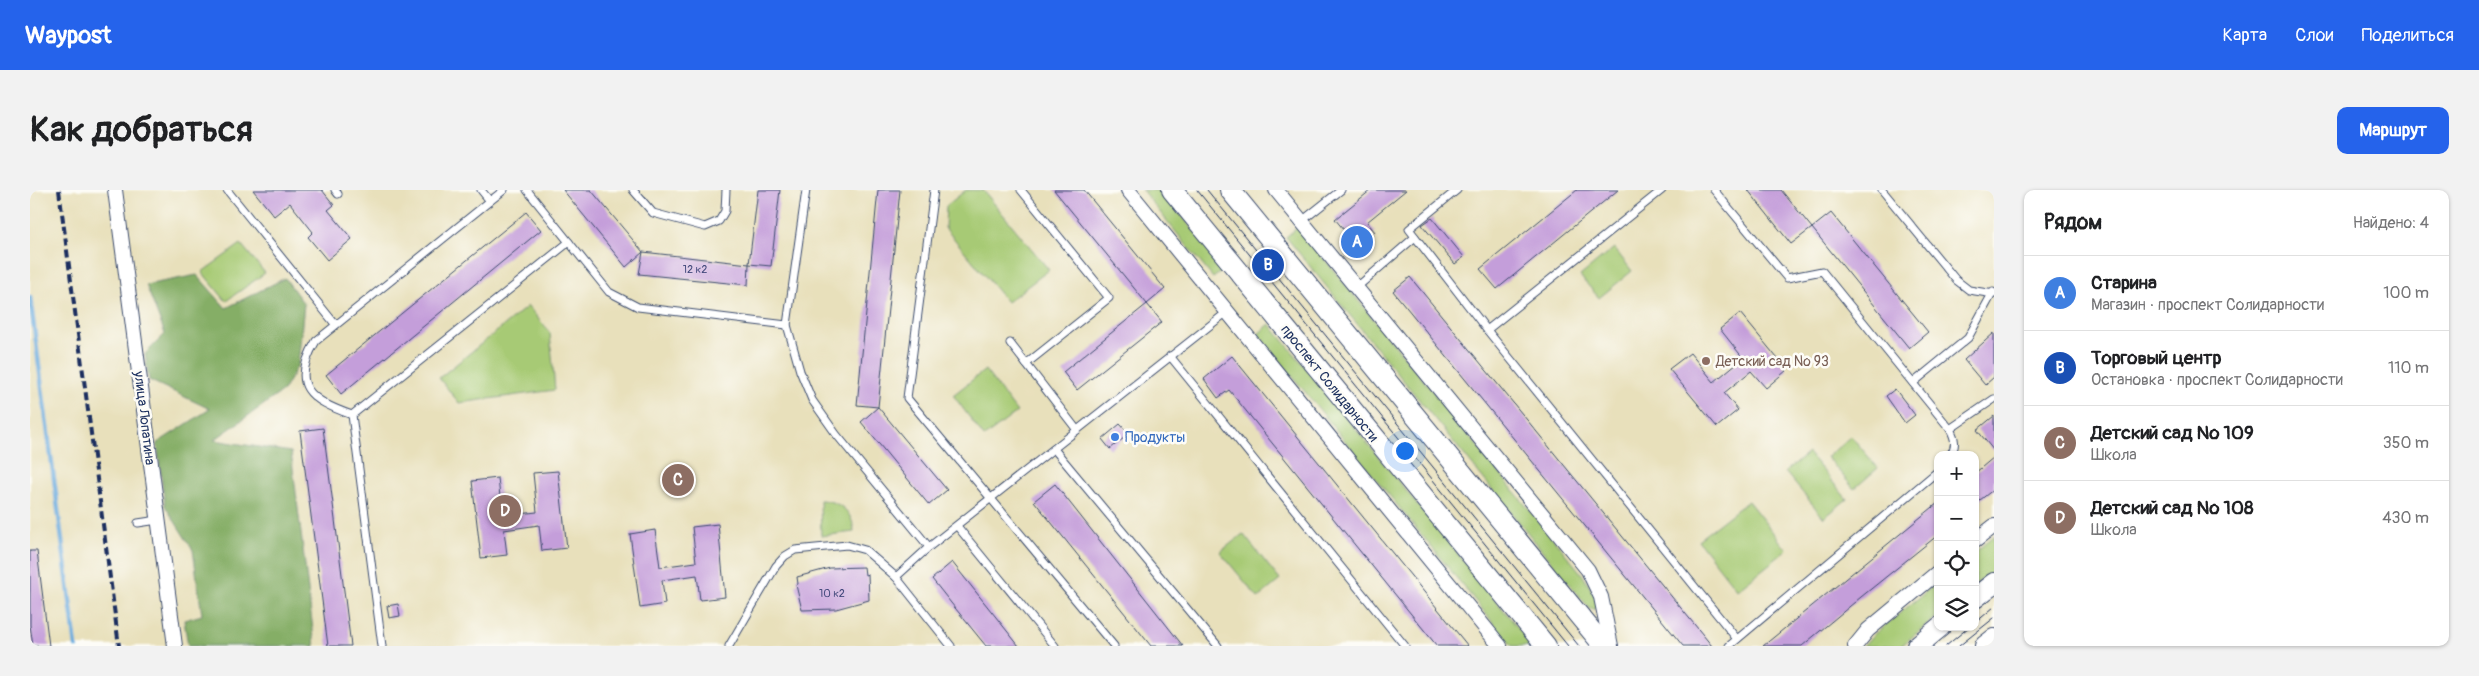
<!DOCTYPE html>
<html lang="ru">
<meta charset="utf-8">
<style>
body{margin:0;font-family:Pangolin,sans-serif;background:#f2f2f2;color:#202124}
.controls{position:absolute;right:15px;bottom:15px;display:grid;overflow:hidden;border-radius:10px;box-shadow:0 1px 4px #0004}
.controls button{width:45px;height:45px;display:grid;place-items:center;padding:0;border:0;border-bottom:1px solid #e0e0e0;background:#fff;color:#202124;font:25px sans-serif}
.you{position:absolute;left:1374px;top:260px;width:18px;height:18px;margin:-12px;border:4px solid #fff;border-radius:50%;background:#1a73e8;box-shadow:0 0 0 8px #1a73e833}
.badge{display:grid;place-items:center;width:32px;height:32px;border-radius:50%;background:#2563eb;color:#fff;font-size:16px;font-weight:700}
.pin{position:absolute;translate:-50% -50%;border:2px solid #fff;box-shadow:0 1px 5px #0006}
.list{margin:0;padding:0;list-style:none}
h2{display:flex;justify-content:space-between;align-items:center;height:65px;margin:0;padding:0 20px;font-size:21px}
h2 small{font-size:16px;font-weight:400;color:#757577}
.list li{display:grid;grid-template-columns:32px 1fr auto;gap:15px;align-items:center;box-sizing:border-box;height:75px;padding:0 20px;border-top:1px solid #e0e0e0}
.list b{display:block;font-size:19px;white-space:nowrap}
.list p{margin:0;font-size:16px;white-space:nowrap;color:#757577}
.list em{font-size:16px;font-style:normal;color:#757577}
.icon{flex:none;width:28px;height:28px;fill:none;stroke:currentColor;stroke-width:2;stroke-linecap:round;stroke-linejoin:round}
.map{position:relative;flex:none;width:1964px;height:456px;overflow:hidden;border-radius:10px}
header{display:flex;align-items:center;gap:30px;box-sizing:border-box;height:70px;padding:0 25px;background:#2563eb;color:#fff}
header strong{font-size:24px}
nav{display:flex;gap:28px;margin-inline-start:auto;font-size:18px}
.intro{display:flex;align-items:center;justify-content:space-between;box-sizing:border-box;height:120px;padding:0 30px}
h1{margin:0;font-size:35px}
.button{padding:12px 22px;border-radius:10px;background:#2563eb;color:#fff;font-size:18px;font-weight:700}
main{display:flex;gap:30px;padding:0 30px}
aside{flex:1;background:#fff;border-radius:10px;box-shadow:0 1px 4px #0004}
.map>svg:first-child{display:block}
.green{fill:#a7ca74;stroke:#617c69}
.forest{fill:#85ae66;stroke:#506e62}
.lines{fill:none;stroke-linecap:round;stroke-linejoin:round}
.stream{stroke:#6babde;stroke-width:4.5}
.building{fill:#c49eda}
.lane-casing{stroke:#3a4a6c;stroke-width:9}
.street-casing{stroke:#3a4a6c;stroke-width:16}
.secondary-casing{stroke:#3a4a6c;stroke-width:22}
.lane{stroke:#fff;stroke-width:7}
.street{stroke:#fff;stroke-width:14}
.secondary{stroke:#fff;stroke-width:20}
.tram{stroke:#1b2f5e;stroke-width:1}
.rail{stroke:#1b2f5e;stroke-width:4;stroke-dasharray:8 4;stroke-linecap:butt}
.education-dot{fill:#8d6e63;stroke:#fdfcf7;stroke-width:2}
.shop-dot{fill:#3f7fe0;stroke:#fdfcf7;stroke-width:2}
.labels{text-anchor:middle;stroke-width:5;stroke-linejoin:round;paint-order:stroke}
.number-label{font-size:11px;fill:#454b7d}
.education-label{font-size:14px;fill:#785e54;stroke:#fdfcf7;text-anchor:start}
.street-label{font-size:14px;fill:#1b2f5e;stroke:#fdfcf7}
.shop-label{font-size:14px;fill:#366cbe;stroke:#fdfcf7;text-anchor:start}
</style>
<header>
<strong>Waypost</strong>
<nav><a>Карта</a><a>Слои</a><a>Поделиться</a></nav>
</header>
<div class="intro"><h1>Как добраться</h1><a class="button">Маршрут</a></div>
<main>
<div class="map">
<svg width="1964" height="456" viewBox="0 0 1964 456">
<rect width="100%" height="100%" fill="#fdfcf7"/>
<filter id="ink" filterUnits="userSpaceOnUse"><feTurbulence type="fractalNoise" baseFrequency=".02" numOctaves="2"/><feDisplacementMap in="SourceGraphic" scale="10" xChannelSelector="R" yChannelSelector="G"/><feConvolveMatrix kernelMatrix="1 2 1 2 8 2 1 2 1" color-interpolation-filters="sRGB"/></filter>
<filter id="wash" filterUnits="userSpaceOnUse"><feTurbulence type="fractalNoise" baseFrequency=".0096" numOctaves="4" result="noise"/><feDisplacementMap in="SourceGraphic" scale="20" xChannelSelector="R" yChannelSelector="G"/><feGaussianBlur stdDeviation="1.12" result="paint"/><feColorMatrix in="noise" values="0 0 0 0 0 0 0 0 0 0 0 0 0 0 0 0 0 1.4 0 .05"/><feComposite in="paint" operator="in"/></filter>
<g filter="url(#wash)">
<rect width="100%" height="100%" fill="#e8e0bb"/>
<g class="green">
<polygon points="936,0 953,0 1019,80 977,112 915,38 916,16"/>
<polygon points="1112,0 1131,0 1195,79 1183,88"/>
<polygon points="1268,37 1552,384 1565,406 1567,417 1565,419 1560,419 1256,47"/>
<polygon points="211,54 235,83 196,111 172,82"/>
<polygon points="1584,58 1602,81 1569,108 1550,86"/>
<polygon points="498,116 520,143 525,200 429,213 409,188"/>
<polygon points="1240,134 1503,456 1482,456 1228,144"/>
<polygon points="955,180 987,222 954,247 923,205"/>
<polygon points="1821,246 1848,278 1824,299 1797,267"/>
<polygon points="1778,263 1817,309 1794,328 1755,282"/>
<path d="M790 310C809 311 823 321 824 342L791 346Z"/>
<polygon points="1718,311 1757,360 1707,400 1668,350"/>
<polygon points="1213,344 1250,390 1228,408 1190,362"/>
<polygon points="1964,346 1964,380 1945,395 1945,362"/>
<polygon points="1908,392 1908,426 1871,456 1833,456 1842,446"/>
</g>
<polygon class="forest" points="167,85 196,118 255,88 274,114 268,175 253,201 184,250 261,262 285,456 158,456 154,430 172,425 163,360 135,316 127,253 180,219 119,190 115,164 135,144 116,95"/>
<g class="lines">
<polyline class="stream" points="0,107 46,456"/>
</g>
<g id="blocks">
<g class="building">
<polygon points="223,0 292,0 304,15 298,20 322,49 297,70 278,47 283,42 260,13 244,26"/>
<polygon points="533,0 561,0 613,62 596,77"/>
<polygon points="728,0 750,0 741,76 719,74"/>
<polygon points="848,0 870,0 848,217 827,215"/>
<polygon points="1024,0 1054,0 1135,99 1117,114"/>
<polygon points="1341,0 1376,0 1337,32 1345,42 1327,56 1305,29"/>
<polygon points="1547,0 1588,0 1467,99 1450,79"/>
<polygon points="1718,0 1751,0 1782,38 1761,54"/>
<polygon points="496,22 511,40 311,204 296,185"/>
<polygon points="1801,23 1898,142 1879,158 1782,38"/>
<polygon points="1402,28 1434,67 1425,74 1392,35"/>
<polygon points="613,62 719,74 718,95 609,84"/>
<polygon points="1380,87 1682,456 1653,456 1363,101"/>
<polygon points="1117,114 1132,132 1047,200 1033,182"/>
<polygon points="1710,123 1757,180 1736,198 1721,181 1694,203 1708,220 1687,237 1639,179 1660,163 1684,192 1713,168 1690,139"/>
<polygon points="1964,143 1964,187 1955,195 1934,170"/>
<polygon points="1202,166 1438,456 1407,456 1199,200 1188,208 1174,189"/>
<polygon points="1865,199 1885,225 1875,233 1856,206"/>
<polygon points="848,217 917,300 899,315 831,232"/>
<polygon points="1964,226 1964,261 1947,240"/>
<polygon points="1090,234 1099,244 1080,259 1072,249"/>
<polygon points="293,238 303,314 321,456 298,456 270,241"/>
<polygon points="1964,267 1964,299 1945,314 1945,283"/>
<polygon points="528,281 537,358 512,361 509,335 474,340 477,365 451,368 442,291 468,288 472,326 507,322 503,283"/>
<polygon points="1025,294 1153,456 1121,456 1004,311"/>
<polygon points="1908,313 1908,345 1831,407 1772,456 1733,456"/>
<polygon points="688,334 695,407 670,410 667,385 632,390 635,414 610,418 600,344 625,340 630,377 666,372 662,337"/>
<polygon points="0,361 7,361 19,456 3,456 0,435"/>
<polygon points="922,372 989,456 956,456 921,413 902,389"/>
<polygon points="834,377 835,385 838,384 839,410 806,419 772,420 766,395 768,394 767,387 800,378"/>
<polygon points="368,414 370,426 359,428 357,416"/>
</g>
</g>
</g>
<g filter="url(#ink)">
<use href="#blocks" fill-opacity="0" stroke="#3a4a6c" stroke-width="1"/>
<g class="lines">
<g class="lane-casing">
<g id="lane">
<polyline points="197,0 305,134"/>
<polyline points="305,0 308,4"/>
<polyline points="451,0 460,11 474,0"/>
<polyline points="497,0 579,102 608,117 757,135"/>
<polyline points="603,0 623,23 675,37 689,31 695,21 696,0"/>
<polyline points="776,0 757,135 770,181 782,210 806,244 899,357"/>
<polyline points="904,0 877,208 1084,456"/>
<polyline points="991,0 1079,108 996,174"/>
<polyline points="1427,0 1379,39 1457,140 1707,449"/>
<path d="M1684 0 1757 88 1792 81 1920 239C1925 248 1927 256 1920 265"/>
<polyline points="1852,0 1926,90 1939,100 1964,104"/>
<polyline points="1272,31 1311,0"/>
<polyline points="1326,98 1385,47"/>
<polyline points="1457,140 1632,0"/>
<polyline points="980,153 1047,240"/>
<polyline points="1140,166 1375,456"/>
<polyline points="1883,193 1938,148 1963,102"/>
<path d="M322 225C280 210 259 196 286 151L460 11"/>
<polyline points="1920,239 1964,209"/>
<polyline points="1024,259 1188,456"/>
<polyline points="108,333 128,330"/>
<polyline points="927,336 1025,456"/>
<polyline points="352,456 322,225 539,52"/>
<polyline points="699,456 746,376 755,366 765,360 817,355 835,360 866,387"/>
<polyline points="921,456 866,387 899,357 1197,122"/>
<polyline points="1699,456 1908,281"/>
</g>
</g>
<g class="street-casing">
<g id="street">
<polyline points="85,0 145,456"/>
<polyline points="1098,0 1470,456"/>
<polyline points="1246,0 1558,380 1571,407 1581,456"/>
<polyline points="1945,351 1964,336"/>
<polyline points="1825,456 1838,440 1908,382"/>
</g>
</g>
<g class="secondary-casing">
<g id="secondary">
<polyline points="1142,0 1516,456"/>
<polyline points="1200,0 1574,456"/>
<polyline points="1945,408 1964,393"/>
<polyline points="1887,456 1910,437"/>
<polyline points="1955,456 1964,449"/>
</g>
</g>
<use href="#lane" class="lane"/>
<use href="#street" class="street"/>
<use href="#secondary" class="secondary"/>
<g class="tram">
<polyline points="1167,0 1538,456"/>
<polyline points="1177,0 1549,456"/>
<polyline points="1945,433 1964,417"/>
<polyline points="1916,456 1939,437"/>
<polyline points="1929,456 1964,428"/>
</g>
<polyline class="rail" points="29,0 89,456"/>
</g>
</g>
<circle class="education-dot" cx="1676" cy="171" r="5"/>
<circle class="shop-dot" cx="1085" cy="247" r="5"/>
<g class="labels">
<g class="number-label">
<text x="665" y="83">12 к2</text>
<text x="802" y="407">10 к2</text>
</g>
<g class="education-label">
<text x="1686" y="176">Детский сад № 93</text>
</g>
<g class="street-label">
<text transform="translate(1300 193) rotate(51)" y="5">проспект Солидарности</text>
<text transform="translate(115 228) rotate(83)" y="5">улица Лопатина</text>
</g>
<g class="shop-label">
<text x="1095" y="252">Продукты</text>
</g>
</g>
</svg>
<div class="controls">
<button>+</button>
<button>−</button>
<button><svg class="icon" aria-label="locate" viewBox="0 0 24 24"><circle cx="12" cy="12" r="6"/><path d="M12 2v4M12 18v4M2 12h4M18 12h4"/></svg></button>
<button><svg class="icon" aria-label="layers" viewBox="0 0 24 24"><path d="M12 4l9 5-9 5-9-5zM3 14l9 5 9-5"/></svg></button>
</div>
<div class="you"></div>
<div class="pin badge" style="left:1327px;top:52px;background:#3f7fe0">A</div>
<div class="pin badge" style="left:1238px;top:75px;background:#1a4fb4">B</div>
<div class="pin badge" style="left:648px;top:290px;background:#8d6e63">C</div>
<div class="pin badge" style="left:475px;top:321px;background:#8d6e63">D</div>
</div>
<aside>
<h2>Рядом<small>Найдено: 4</small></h2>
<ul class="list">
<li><span class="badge" style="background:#3f7fe0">A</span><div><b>Старина</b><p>Магазин · проспект Солидарности</p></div><em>100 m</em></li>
<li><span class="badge" style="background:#1a4fb4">B</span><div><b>Торговый центр</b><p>Остановка · проспект Солидарности</p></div><em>110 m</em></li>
<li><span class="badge" style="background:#8d6e63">C</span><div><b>Детский сад № 109</b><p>Школа</p></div><em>350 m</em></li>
<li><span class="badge" style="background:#8d6e63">D</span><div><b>Детский сад № 108</b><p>Школа</p></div><em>430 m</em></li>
</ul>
</aside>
</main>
